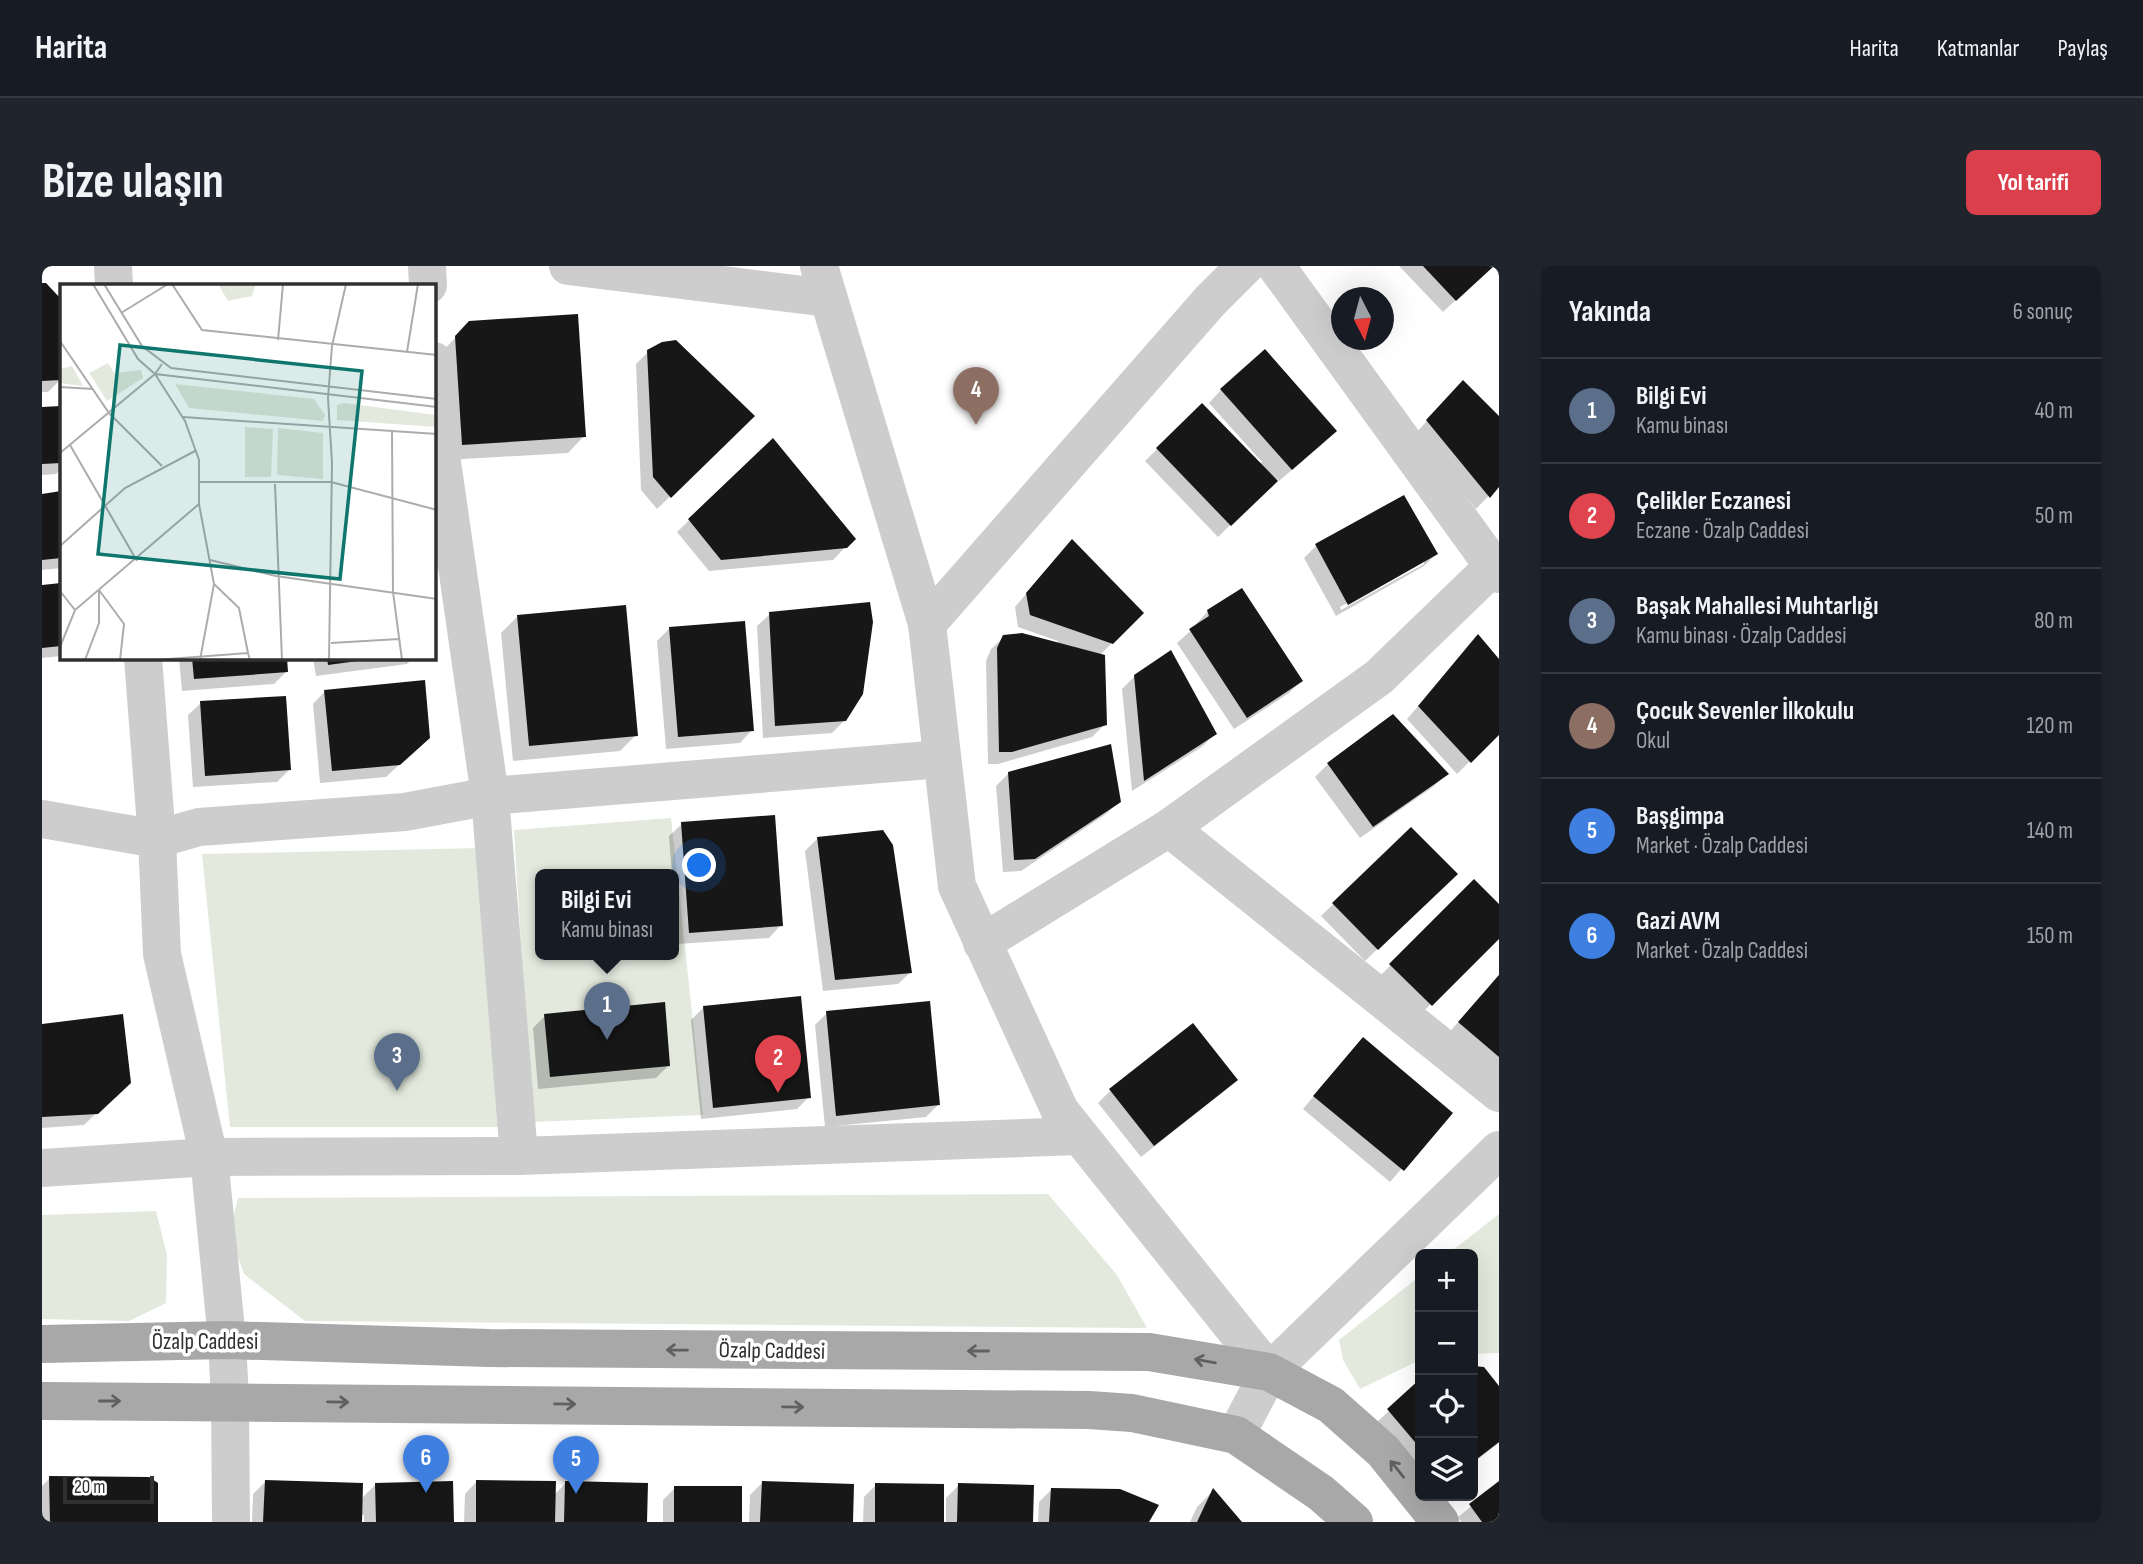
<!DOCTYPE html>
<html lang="tr">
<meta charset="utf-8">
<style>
body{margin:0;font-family:"Sofia Sans Condensed",sans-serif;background:#20242c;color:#f1f3f6}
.controls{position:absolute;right:21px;bottom:21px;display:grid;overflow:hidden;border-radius:10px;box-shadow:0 7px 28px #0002}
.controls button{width:63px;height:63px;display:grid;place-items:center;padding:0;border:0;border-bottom:2px solid #363941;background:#171b24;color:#f1f3f6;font:35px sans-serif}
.compass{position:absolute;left:1289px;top:21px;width:63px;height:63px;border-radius:50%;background:#171b24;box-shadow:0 7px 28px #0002;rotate:174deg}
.scale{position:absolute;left:21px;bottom:18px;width:91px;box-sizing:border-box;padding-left:7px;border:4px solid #303030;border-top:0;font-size:19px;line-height:24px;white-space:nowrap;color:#303030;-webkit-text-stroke:5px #fff;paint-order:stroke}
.you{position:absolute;left:658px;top:600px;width:24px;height:24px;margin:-18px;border:5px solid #fff;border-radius:50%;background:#1a73e8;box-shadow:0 0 0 10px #1a73e833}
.badge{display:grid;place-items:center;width:46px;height:46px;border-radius:50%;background:#db3f4b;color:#fff;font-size:23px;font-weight:700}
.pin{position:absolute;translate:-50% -58px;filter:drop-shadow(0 2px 4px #0008)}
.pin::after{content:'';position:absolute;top:37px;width:24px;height:21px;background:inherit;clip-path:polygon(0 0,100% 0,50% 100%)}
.popup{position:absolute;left:493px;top:603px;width:144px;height:91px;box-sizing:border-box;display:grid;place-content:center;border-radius:10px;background:#171b24;filter:drop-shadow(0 2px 5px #0005);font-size:23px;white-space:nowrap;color:#9ea1a6}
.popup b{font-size:26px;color:#f1f3f6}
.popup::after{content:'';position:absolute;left:50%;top:100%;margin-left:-14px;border:14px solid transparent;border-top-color:#171b24}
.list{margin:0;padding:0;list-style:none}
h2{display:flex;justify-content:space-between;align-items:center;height:91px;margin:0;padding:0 28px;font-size:30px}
h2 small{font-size:23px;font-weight:400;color:#9ea1a6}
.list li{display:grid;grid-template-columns:46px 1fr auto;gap:21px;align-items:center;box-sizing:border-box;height:105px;padding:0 28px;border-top:2px solid #363941}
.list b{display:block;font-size:26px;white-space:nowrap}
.list p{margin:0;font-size:23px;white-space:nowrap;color:#9ea1a6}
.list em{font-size:23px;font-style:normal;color:#9ea1a6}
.icon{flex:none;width:38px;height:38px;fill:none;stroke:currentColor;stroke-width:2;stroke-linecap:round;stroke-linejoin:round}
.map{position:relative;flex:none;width:1457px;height:1256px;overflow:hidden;border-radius:10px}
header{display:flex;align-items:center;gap:42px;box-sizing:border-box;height:98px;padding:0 35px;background:#171b24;border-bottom:2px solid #363941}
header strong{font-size:33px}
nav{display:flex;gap:38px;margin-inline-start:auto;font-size:24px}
.intro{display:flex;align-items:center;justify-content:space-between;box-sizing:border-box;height:168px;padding:0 42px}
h1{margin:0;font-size:49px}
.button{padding:18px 32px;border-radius:10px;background:#db3f4b;color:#fff;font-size:24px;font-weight:700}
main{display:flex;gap:42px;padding:0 42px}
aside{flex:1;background:#171b24;border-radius:10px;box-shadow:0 7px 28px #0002}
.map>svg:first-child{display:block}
.green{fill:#e3e9dd;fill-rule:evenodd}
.shadow{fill:#0003;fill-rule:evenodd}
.building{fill:#171717}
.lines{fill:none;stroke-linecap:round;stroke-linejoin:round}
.minor{stroke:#cdcdcd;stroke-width:38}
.major{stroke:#a8a8a8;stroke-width:38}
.oneway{stroke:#606060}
.labels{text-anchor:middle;stroke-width:7;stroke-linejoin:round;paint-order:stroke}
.street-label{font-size:23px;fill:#303030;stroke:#fff}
.inset-road{fill:none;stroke:#acacac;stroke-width:2}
.view{fill:#0f766e;fill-opacity:0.15;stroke:#0f766e;stroke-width:3.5}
.inset-edge{fill:none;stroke:#303030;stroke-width:3.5}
</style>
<header>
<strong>Harita</strong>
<nav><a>Harita</a><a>Katmanlar</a><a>Paylaş</a></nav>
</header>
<div class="intro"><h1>Bize ulaşın</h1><a class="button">Yol tarifi</a></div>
<main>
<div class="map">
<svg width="1457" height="1256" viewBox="0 0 1457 1256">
<rect width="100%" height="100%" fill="#fff"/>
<g class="green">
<path d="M629 552 661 849 490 856 472 564ZM498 608H632V688H498Z"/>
<polygon points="439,582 460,861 188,861 160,588"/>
<polygon points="1006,928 1075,1009 1105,1062 263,1055 202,1008 187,968 196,932"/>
<polygon points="114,945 125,989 124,1037 87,1055 0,1053 0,949"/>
<polygon points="1457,948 1457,1087 1431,1088 1431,988 1406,988"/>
<polygon points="1378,1010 1378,1094 1318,1123 1301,1094 1297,1074"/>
</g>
<g class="shadow">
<polygon points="1357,0 1450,0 1401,46"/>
<polygon points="0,19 18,114 6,126 0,126"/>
<polygon points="428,56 542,170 526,187 404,194 398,88"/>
<polygon points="607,85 711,150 615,243 599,224 594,98"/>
<polygon points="1421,116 1457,152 1457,219 1434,243 1373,168"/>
<polygon points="1179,124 1281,177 1237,215 1235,213 1176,271 1103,195 1160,139 1218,198 1220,196 1167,137"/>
<polygon points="19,142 19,203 14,208 0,209 0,143"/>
<polygon points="730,174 811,273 791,294 667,305 635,266"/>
<polygon points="19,227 19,302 0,304 0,229"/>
<path d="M1362 231 1394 288 1382 300 1294 350 1262 292 1274 280ZM1382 294V298L1299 344 1298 341Z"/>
<polygon points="1018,288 1100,347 1058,389 1063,458 1050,471 956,498 946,498 944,395 949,383 962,371 1015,378 1016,375 976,361 973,341"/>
<polygon points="19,319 19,390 0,392 0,321"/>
<polygon points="1166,345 1259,415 1247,427 1192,463 1135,377 1154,360 1154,358"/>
<polygon points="728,348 803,454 790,467 721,472 715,360"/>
<polygon points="475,351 594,469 578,485 471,495 459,367"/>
<polygon points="628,362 710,464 698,477 624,483 615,375"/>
<polygon points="1436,371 1457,395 1457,466 1415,508 1365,453"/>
<polygon points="137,392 243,392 244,406 232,418 140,425"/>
<polygon points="271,392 371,392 365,398 274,410"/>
<polygon points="1093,410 1173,467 1161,480 1090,525 1080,423"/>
<polygon points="283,425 373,484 344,511 278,517 271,438"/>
<polygon points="159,437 247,504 235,516 151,521 146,449"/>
<polygon points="1351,450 1405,508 1392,520 1318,572 1273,511 1286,498"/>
<polygon points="966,508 1077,536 1064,548 979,605 961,606 954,520"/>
<polygon points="640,558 739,659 727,672 635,678 627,570"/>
<polygon points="1369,563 1413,608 1323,695 1279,650"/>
<polygon points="776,572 869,706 856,718 781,725 763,585"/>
<polygon points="1432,615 1457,641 1457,670 1376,751 1336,712"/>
<polygon points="1457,709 1457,814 1405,769"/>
<polygon points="662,741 767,831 755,843 659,853 649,754"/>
<polygon points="785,747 896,839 884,851 783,861 773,759"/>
<polygon points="503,750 627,799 614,812 496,823 491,762"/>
<polygon points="0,760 77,825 42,859 0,862"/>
<polygon points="1151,760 1194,814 1181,826 1099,891 1056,837 1068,825"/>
<polygon points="1309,786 1408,847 1348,916 1261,843"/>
<polygon points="1431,1102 1441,1102 1457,1123 1457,1177 1431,1197"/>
<polygon points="1378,1116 1378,1209 1334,1157"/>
<polygon points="8,1212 114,1256 0,1256 0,1220"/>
<polygon points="435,1215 512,1229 524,1217 603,1256 422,1256 423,1228"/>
<polygon points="223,1216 319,1233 334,1218 410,1256 322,1256 322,1249 319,1249 318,1256 210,1256 211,1228"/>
<polygon points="720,1217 809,1256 707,1256 708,1229"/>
<polygon points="1457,1218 1457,1256 1419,1256 1416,1251"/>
<polygon points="834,1219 900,1256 821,1256 822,1231"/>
<polygon points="917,1219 989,1256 904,1256 904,1232"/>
<polygon points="633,1222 698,1256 621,1256 621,1234"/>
<polygon points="1009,1224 1106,1256 996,1256 997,1236"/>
<polygon points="1171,1225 1198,1256 1148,1256 1155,1241"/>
</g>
<g class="building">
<polygon points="1381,0 1452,0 1414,35"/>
<polygon points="0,17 4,17 19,33 19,114 0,115"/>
<polygon points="536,48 544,171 420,179 413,70 427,55"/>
<polygon points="634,74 713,150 629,232 611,211 605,84 620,76"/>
<polygon points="1223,83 1295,165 1250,204 1178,123"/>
<polygon points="1421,114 1457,150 1457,221 1448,232 1384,154"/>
<polygon points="1160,137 1236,215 1189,260 1114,182"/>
<polygon points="19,140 19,197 0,198 0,141"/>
<polygon points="731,172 814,273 805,282 679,294 646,253"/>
<polygon points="19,225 19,292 0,294 0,228"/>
<polygon points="1362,229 1396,288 1306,339 1273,278"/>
<polygon points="1030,273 1102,347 1071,378 988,349 984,327"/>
<polygon points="19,317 19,380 0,382 0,319"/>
<polygon points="1200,322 1261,415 1205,452 1147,363 1167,350 1165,344"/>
<polygon points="828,336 831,356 821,428 804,455 733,460 727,346"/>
<polygon points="584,339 596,470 487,480 475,349"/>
<polygon points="703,355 712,465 636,471 627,361"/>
<polygon points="980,367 1063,389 1065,459 970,486 957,486 955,382 961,369"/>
<polygon points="1436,368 1457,393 1457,469 1429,497 1376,440"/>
<polygon points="1129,384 1175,468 1102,515 1092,409"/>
<polygon points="150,392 245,392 246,406 152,413"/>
<polygon points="285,392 323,392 323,394 286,399"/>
<polygon points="383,414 388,472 358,499 290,505 282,424"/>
<polygon points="244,430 249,504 163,510 158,435"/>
<polygon points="1351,448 1407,508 1331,561 1285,497"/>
<polygon points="1069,478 1079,536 993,593 972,594 966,506"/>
<polygon points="733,549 741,660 647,667 639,556"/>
<polygon points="1369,561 1416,608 1336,684 1290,637"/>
<polygon points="841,564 851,579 870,707 793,714 775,571"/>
<polygon points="1432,613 1457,638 1457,673 1390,740 1347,698"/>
<polygon points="1457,709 1457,791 1416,756"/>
<polygon points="759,730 769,832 671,842 661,740"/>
<polygon points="888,735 898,839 794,850 784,745"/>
<polygon points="623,736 628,800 508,811 502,748"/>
<polygon points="81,748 89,817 56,848 0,851 0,758"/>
<polygon points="1151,757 1196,814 1112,880 1067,823"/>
<polygon points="1321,771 1411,847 1362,905 1271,830"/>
<polygon points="1431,1100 1442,1101 1457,1120 1457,1176 1431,1196"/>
<polygon points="1378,1113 1378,1182 1345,1143"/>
<polygon points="7,1210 107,1211 116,1217 116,1256 8,1256"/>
<polygon points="223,1214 321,1217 320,1256 221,1256"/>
<polygon points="434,1214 514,1215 513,1256 434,1256"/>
<polygon points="411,1215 412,1256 334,1256 333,1217"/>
<polygon points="523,1215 606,1217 605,1256 522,1256"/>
<polygon points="720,1215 812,1218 811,1256 718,1256"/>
<polygon points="1457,1215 1457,1256 1440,1256 1427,1238"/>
<polygon points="833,1217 902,1218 902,1256 833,1256"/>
<polygon points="916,1217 992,1219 991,1256 915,1256"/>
<rect x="632" y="1220" width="68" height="36"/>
<polygon points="1009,1222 1078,1223 1117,1239 1107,1256 1007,1256"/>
<polygon points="1171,1222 1200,1256 1155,1256"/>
</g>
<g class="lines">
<g class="minor">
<polyline points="71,0 72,19"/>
<polyline points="385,0 386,19"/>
<polyline points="526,0 786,32"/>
<polyline points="777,0 885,358 915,620 1018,845 1227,1106 1194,1169"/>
<polyline points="1234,0 1457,308"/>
<polyline points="392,95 398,182 448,530 477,890"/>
<polyline points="885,358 1168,35 1203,0"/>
<polyline points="101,392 115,573 120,688 167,891 185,1074 188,1135 189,1256"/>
<polyline points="0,553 115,573 157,561 363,546 448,530 900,493"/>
<polyline points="1127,562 1457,827"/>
<polyline points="940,677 1127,562 1337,411 1457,295"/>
<polyline points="0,902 167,891 477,890 1037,870"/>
<polyline points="1227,1106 1457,884"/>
</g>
<g class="major">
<polyline points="0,1078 185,1074 447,1082 1107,1086 1227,1106 1289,1139 1341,1185 1398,1256"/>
<polyline points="0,1135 1047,1144 1090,1147 1194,1169 1279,1227 1312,1256"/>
</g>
</g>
<defs><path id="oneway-shaft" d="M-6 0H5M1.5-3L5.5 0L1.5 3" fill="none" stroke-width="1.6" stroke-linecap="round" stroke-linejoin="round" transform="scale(1.75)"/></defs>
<g class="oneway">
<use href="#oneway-shaft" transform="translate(635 1084) rotate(-179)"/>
<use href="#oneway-shaft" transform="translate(936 1085) rotate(180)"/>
<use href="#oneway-shaft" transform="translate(1163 1095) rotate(-170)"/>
<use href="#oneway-shaft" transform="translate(68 1135)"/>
<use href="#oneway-shaft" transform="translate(296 1136) rotate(1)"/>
<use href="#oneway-shaft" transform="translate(523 1138) rotate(1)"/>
<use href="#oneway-shaft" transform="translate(751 1141) rotate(1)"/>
<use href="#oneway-shaft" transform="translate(1355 1203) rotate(-129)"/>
</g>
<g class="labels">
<g class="street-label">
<text x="163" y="1083">Özalp Caddesi</text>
<text transform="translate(730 1084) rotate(1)" y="8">Özalp Caddesi</text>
</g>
</g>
<g transform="translate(18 18)">
<rect width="376" height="376" fill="#fff"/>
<path d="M158 0H194L195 2 192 12 168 17ZM48 79 54 89 81 86 83 94 47 117 29 89ZM12 82 23 102 0 99V85ZM115 100 254 115 265 131 263 137 129 124ZM284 119 376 131V143L277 136V121ZM185 143 213 145 211 193H185ZM218 144 263 149V195L217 191Z" fill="#e3e9dd"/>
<path class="inset-road" d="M33 0 78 75 95 90 377 123M44 0 82 62 111 84 377 115M112 0 142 46 377 71M61 29 108 0M218 56 223 0M0 57 49 129 102 182M347 68 358 0M102 80 95 90 125 137 139 176V220L154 300 140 376M0 103 33 105M123 133 377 150M332 147 333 308 342 376M10 161 77 277M0 169 95 90M139 198H271L377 226M215 200 222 376M0 262 65 204 135 167M150 276 216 292 377 315M154 300 179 324 188 369M39 306 64 340 60 376M0 307 15 326M271 359 339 355M0 363 15 326 139 220M25 376 39 339V306M95 376 188 369 190 376M269 376 272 179 268 114 272 62 286 0"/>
<path class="view" d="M60 61 302 87 280 295 38 270Z"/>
<rect width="376" height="376" class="inset-edge"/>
</g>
</svg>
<div class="controls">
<button>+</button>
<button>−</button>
<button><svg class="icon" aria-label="locate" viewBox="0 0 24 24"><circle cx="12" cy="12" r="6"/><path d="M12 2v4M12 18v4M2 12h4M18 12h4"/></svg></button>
<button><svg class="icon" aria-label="layers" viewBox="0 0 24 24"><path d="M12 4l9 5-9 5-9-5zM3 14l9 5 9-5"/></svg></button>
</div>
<svg class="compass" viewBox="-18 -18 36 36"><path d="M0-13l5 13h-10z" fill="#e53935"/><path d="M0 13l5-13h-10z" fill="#9ea1a6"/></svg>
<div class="scale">20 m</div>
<div class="you"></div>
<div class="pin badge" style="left:565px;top:774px;background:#5c6f8a">1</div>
<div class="popup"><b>Bilgi Evi</b>Kamu binası</div>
<div class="pin badge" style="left:736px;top:827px;background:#e0444e">2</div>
<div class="pin badge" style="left:355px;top:825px;background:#5c6f8a">3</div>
<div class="pin badge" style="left:934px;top:159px;background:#8d6e63">4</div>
<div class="pin badge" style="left:534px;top:1228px;background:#3f7fe0">5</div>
<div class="pin badge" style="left:384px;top:1227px;background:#3f7fe0">6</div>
</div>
<aside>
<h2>Yakında<small>6 sonuç</small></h2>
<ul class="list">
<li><span class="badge" style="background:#5c6f8a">1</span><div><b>Bilgi Evi</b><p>Kamu binası</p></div><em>40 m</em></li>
<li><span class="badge" style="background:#e0444e">2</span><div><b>Çelikler Eczanesi</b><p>Eczane · Özalp Caddesi</p></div><em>50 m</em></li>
<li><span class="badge" style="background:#5c6f8a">3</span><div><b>Başak Mahallesi Muhtarlığı</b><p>Kamu binası · Özalp Caddesi</p></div><em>80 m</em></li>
<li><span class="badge" style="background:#8d6e63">4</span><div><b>Çocuk Sevenler İlkokulu</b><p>Okul</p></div><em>120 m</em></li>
<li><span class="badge" style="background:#3f7fe0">5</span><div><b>Başgimpa</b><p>Market · Özalp Caddesi</p></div><em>140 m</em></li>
<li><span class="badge" style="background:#3f7fe0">6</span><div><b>Gazi AVM</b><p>Market · Özalp Caddesi</p></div><em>150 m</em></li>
</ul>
</aside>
</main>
